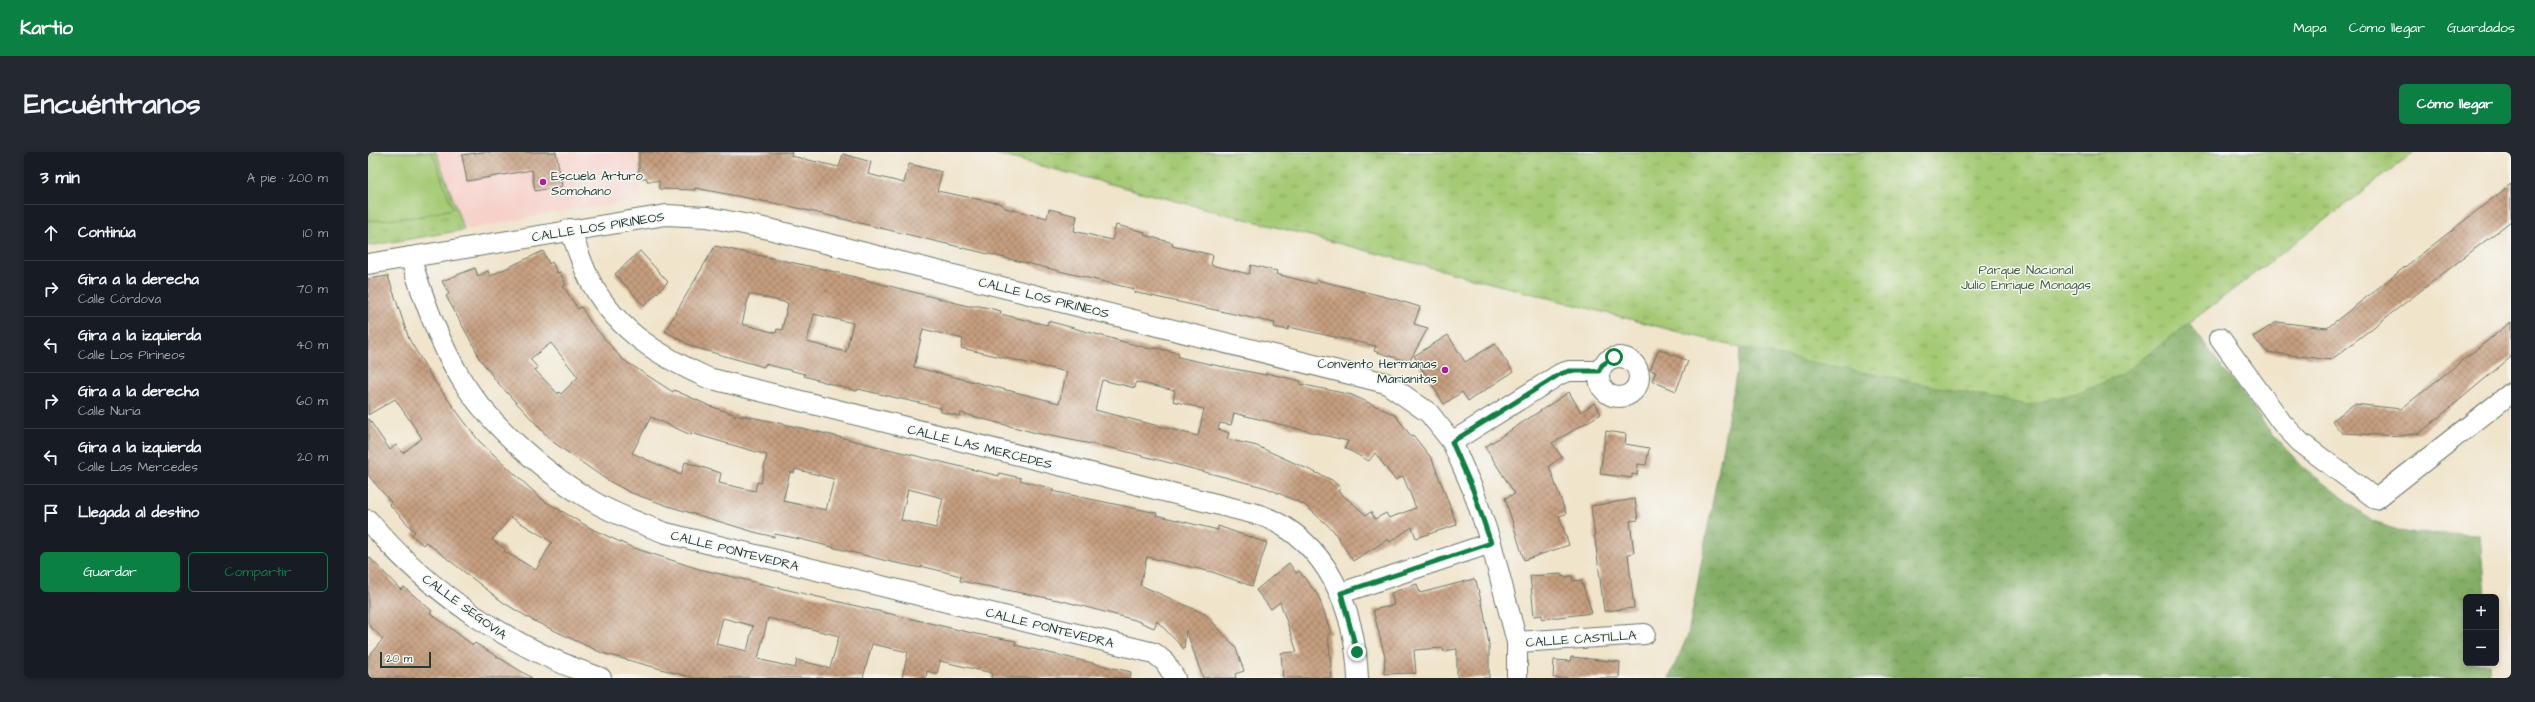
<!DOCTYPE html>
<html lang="es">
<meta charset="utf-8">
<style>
body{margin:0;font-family:"Architects Daughter",sans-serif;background:#242831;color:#f1f3f6}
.controls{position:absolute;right:12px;bottom:12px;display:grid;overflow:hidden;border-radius:6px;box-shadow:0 2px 6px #0003}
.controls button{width:36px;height:36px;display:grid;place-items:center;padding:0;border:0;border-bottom:1px solid #363941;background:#171b24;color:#f1f3f6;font:20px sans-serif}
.scale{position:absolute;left:12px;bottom:10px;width:51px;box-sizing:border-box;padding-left:4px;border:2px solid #1f3d34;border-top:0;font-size:11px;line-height:14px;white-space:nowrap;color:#1f3d34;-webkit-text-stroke:3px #f6f6f2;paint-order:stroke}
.stop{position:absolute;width:12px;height:12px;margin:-9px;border:3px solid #0b8043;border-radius:50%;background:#fff}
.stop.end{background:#0b8043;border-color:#fff;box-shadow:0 1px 4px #0008}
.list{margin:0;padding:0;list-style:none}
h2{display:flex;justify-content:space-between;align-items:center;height:52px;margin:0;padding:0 16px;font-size:17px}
h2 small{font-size:13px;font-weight:400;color:#9ea1a6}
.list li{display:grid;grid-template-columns:26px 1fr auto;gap:12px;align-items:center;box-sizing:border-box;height:56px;padding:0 16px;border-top:1px solid #363941}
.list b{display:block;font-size:15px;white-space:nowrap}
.list p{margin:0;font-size:13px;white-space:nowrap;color:#9ea1a6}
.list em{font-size:13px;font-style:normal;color:#9ea1a6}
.actions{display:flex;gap:8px;padding:12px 16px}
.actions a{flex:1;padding:9px 0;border:1px solid #0b8043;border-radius:6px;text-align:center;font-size:14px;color:#0b8043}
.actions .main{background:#0b8043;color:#fff}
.icon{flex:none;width:22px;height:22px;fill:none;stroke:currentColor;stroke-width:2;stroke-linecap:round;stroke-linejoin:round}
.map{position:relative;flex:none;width:2143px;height:526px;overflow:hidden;border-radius:6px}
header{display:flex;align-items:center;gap:24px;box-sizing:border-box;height:56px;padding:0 20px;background:#0b8043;color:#fff}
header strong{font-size:19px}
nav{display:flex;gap:22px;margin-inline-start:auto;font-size:14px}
.intro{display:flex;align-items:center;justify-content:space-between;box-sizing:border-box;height:96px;padding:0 24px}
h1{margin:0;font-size:28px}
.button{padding:10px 18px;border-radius:6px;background:#0b8043;color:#fff;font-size:14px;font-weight:700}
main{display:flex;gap:24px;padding:0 24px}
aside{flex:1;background:#171b24;border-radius:6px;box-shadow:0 2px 6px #0003}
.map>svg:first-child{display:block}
.built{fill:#f7d0ca}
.forest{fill:url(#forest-crowns);stroke:#52764d}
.park{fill:url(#park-tufts);stroke:#628454}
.pitch{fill:#a5ca75;stroke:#628454}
.building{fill:url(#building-cross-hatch);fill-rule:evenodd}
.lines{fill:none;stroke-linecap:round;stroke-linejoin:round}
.minor-casing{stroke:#687768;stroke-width:22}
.minor{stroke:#fff;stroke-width:20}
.route{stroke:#0b8043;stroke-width:5}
.poi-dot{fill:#b5179e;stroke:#f6f6f2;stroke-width:1.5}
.labels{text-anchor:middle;stroke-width:3;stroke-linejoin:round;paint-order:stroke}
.poi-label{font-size:13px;fill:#1f3d34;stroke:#f6f6f2;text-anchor:start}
.street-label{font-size:13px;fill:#1f3d34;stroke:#f6f6f2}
.park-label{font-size:13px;fill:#406044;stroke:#f6f6f2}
</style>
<header>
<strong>Kartio</strong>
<nav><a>Mapa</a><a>Cómo llegar</a><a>Guardados</a></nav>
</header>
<div class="intro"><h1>Encuéntranos</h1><a class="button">Cómo llegar</a></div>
<main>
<aside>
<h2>3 min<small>A pie · 200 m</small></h2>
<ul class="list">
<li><svg class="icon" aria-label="ahead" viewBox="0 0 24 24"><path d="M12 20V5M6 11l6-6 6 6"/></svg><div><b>Continúa</b></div><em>10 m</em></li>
<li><svg class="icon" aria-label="right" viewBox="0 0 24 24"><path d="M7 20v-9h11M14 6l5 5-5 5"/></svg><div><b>Gira a la derecha</b><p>Calle Córdova</p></div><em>70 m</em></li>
<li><svg class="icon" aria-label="left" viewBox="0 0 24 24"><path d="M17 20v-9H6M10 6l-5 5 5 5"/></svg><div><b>Gira a la izquierda</b><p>Calle Los Pirineos</p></div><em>40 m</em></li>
<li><svg class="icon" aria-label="right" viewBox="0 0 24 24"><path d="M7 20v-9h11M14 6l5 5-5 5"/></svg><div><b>Gira a la derecha</b><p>Calle Nuria</p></div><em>60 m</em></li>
<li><svg class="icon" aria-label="left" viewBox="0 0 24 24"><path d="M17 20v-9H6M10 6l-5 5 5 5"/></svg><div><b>Gira a la izquierda</b><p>Calle Las Mercedes</p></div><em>20 m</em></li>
<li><svg class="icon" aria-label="arrive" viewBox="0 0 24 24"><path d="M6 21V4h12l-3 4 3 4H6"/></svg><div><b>Llegada al destino</b></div></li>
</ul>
<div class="actions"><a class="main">Guardar</a><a>Compartir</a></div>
</aside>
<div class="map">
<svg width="2143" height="526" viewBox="0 0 2143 526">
<defs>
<pattern id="forest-crowns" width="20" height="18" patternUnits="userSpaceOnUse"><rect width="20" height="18" fill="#84ae66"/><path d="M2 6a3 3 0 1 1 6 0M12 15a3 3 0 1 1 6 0" fill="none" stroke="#6b8f55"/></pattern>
<pattern id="park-tufts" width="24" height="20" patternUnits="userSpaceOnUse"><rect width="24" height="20" fill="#a5ca75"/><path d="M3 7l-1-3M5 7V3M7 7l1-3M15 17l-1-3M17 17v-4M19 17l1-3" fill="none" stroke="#86a561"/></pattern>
<pattern id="building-cross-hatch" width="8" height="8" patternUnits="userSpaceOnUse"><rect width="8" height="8" fill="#c69e7f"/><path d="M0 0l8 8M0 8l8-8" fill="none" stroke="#a08269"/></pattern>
</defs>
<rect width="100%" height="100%" fill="#f6f6f2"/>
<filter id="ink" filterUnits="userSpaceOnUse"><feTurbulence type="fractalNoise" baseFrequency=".025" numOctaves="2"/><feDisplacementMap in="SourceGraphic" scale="8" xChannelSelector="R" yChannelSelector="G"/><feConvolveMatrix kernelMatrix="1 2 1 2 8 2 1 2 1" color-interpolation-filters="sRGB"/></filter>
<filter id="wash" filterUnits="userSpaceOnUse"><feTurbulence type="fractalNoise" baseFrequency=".012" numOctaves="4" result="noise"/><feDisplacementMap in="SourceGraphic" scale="16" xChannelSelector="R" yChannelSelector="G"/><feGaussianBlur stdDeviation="0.9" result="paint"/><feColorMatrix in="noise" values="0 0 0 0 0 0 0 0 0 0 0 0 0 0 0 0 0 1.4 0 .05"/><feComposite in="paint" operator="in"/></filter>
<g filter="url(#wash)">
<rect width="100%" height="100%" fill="#f0e4ca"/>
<polygon class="built" points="68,0 268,0 273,49 195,59 96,78"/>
<polygon class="forest" points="620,0 2046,0 1821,171 1904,282 1935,315 2005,370 2040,381 2112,383 2117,445 2098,445 2098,511 2121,511 2122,526 1301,526 1320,483 1373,196"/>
<g class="park">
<polygon points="0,0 68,0 96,78 0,94"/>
<polygon points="620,0 2046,0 1754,222 1716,239 1660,253 1373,196"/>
</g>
<polygon class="pitch" points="0,0 64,0 85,57 47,65 0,69"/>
<g id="blocks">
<g class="building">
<polygon points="115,0 188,0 194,34 167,39 164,18 99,29 94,3"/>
<polygon points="271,0 424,0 423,4 471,15 475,2 503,10 500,22 536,31 541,12 574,20 569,39 634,52 637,56 679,66 681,57 709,64 706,79 744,88 748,73 777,80 776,83 805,91 804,94 845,103 843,113 881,122 883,113 909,119 908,122 948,132 949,128 1026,147 1052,155 1046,172 1060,176 1041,210 1006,199 1008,194 921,175 920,178 906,175 907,171 765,140 766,137 421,54 327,36 327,38 291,37 291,29 279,29 279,26 271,26"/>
<polygon points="2143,32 2143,69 1963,208 1899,200 1885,185 1909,170 1959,176"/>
<path d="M347 94 459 118 600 154H612L633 159 632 162 679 173 680 169 782 197 788 196 811 201 810 205 846 213 898 223V221L933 229 932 232 984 243 1027 263 1043 284 1045 283 1064 307 1089 373 1048 386 1044 375 1022 390 1020 387 985 409 965 378 937 353 899 336 748 297 668 281 593 261 592 264 573 260V256L490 237 489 239 470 234 436 224 437 222 397 212 396 215 325 195 297 179ZM381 142 420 151 414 178 409 177 408 181 374 172ZM446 162 485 171 478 200 439 190ZM555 177 595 187 593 196 699 220 691 251 546 215ZM734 228 767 236 768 230 807 239 805 249 836 257 830 284 727 258ZM866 261 980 289 977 296 1001 309 1007 301 1027 328 1035 324 1048 356 1021 366 1018 361 1007 367 1003 360 998 363 970 339 973 336 964 328 889 294 859 287 861 281 850 277 852 271 863 273Z"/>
<path d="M175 99 181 112 184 110 189 121 192 120 198 133 195 134 210 157 213 155 223 171 254 207 305 240 306 238 342 254 374 265V263L442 278 631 324V321L653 326 652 328 685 337 684 339 789 361 788 363 850 378V374L899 391 884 434 844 420 779 405 772 433 837 462 867 494 876 519 867 522 868 526H835L818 478 816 497 789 469 786 476 767 468 695 449 592 429 593 424 553 414V416L519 409 432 387 407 382 406 385 386 380 300 354 261 340 236 326 185 290 129 230 109 203 110 202 78 144 81 142 74 129 107 116 110 124 120 119 122 124ZM183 191 210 225 193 242 191 240 190 242 167 218 170 216 162 207ZM283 265 323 283V281L399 303 393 331 389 330 387 339 351 331 353 321 317 310 313 323 264 301ZM427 317 466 327 458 358 415 349 422 320 426 321ZM540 337 575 346 568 376 533 368Z"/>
<polygon points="272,99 300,130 276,154 247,122"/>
<path d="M20 124 41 187 66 229 111 289 175 348 224 377 263 395 331 417 608 482 648 489 647 493 763 520 762 526H623L624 521 572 509 569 522 559 519 558 526H534L540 500 504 492 495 526H326L234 501 166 469 136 451 58 390 55 393 44 383 47 380 21 352 23 350 0 323V266L22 298 28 293 35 301 54 286 27 247 0 263V127ZM143 365 184 390 168 418 136 399 137 397 124 388ZM355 466 385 474 379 499 348 492ZM400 466 471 484 462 516 429 508 427 516 390 507Z"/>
<polygon points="2143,170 2143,205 2052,281 2031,284 1974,281 1964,269 1986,252 2033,257"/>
<polygon points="1080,183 1097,210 1127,192 1145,220 1100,249 1094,240 1076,252 1046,204"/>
<polygon points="1291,197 1320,209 1308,239 1284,229 1288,220 1282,218"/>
<polygon points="1201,240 1213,260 1226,251 1233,262 1184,291 1194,305 1181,314 1198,362 1191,364 1201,393 1156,408 1137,346 1147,342 1117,295"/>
<polygon points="1238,279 1258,282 1257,292 1281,296 1278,313 1270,312 1269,323 1264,322 1264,326 1232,322"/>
<polygon points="1267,347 1270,368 1262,369 1266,401 1260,402 1266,456 1236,459 1223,354"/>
<polygon points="0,404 33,438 36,435 64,459 62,461 105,493 107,491 164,526 0,526 0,505 15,487 0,472"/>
<polygon points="921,411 928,421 931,419 950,443 963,481 960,482 964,526 915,526 913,501 929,500 912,450 903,457 888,438"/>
<polygon points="1194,422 1194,425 1204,424 1205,429 1213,428 1224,461 1174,467 1174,463 1166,464 1162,424"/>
<polygon points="1106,427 1108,429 1116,460 1121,493 1121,526 1089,526 1089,497 1075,499 1075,496 1046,498 1048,521 1016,522 1017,505 1005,458 1026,453 1023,441 1049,432 1052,441"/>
<polygon points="1203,505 1252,510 1251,526 1185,526 1186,508 1202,509"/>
</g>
</g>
</g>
<g filter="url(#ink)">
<use href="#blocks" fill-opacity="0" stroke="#687768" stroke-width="1"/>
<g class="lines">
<g class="minor-casing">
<g id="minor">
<path d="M202 77C209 96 215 117 225 134 251 180 293 205 340 226L892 363C960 388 987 458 990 526"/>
<path d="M42 105C56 148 71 191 95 230 123 274 180 324 226 350 248 363 274 372 298 381L786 501 797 510 807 526"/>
<polyline points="0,112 298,63 339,65 401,77 1018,231 1061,261 1084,290 1105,338 1123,391 1149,490 1149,526"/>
<polyline points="1852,186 1914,271 1932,290 2008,347 2143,241"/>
<circle cx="1251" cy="225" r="20"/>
<polyline points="1084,290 1192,222 1201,219 1231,219"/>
<path d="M0 368C61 441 143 496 233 526"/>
<polyline points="973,441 1123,391"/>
<polyline points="1149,490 1277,482"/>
</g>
</g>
<use href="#minor" class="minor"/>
</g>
</g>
<g class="lines" filter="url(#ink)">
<polyline class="route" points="989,500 973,441 1123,391 1105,338 1084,290 1192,222 1201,219 1231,219 1234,213 1246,205"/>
</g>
<g class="poi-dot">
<circle cx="175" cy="30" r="4"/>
<circle cx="1077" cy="218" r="4"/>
</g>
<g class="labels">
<g class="poi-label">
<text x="183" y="28">Escuela Arturo<tspan x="183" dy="15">Somohano</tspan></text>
<text x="1069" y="216" text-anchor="end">Convento Hermanas<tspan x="1069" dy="15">Marianitas</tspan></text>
</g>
<g class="street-label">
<text transform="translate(230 74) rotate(-9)" y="5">CALLE LOS PIRINEOS</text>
<text transform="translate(676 145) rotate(14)" y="5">CALLE LOS PIRINEOS</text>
<text transform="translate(612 294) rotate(14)" y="5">CALLE LAS MERCEDES</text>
<text transform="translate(367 398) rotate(14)" y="5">CALLE PONTEVEDRA</text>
<text transform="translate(97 454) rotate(36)" y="5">CALLE SEGOVIA</text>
<text transform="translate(682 475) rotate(14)" y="5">CALLE PONTEVEDRA</text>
<text transform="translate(1213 486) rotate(-4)" y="5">CALLE CASTILLA</text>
</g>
<g class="park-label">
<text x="1658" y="122">Parque Nacional<tspan x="1658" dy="15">Julio Enrique Monagas</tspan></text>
</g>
</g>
</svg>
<div class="controls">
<button>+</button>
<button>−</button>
</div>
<div class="scale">20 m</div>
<div class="stop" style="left:1246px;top:205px"></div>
<div class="stop end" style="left:989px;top:500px"></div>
</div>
</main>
